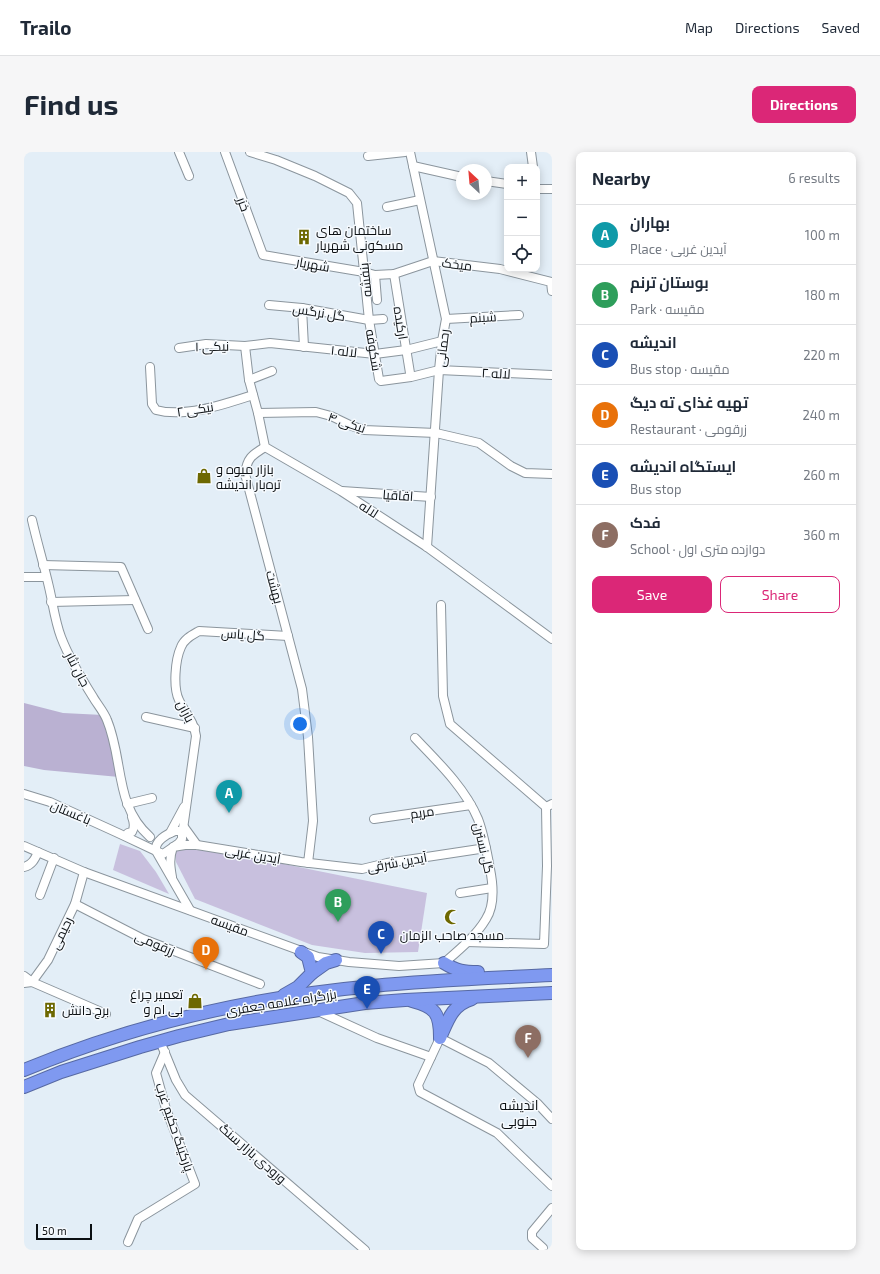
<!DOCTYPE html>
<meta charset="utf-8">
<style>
body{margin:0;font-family:"Exo 2",Cairo,sans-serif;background:#f6f6f7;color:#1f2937}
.controls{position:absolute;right:12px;top:12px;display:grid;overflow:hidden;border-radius:8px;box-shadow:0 2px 10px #0003}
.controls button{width:36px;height:36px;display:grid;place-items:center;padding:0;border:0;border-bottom:1px solid #e0e1e3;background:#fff;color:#1f2937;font:20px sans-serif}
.compass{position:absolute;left:432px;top:12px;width:36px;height:36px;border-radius:50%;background:#fff;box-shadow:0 2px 10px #0003;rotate:334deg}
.scale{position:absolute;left:12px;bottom:10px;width:56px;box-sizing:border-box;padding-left:4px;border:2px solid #0c1013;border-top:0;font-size:11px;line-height:14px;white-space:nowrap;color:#0c1013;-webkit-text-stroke:3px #f6fafe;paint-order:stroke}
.you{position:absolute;left:276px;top:572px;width:14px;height:14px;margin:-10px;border:3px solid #fff;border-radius:50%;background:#1a73e8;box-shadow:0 0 0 6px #1a73e833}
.badge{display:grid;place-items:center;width:26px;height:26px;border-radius:50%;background:#db2777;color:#fff;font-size:13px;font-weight:700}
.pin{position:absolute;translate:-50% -33px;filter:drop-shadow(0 1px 2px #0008)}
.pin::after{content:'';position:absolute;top:21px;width:14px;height:12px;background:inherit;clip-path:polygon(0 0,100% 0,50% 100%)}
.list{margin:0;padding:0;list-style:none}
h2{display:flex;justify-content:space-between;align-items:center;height:52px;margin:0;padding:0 16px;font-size:17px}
h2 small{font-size:13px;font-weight:400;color:#747a83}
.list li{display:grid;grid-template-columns:26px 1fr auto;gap:12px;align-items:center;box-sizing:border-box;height:60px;padding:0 16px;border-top:1px solid #e0e1e3}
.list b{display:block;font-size:15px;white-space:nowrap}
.list p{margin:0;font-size:13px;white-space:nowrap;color:#747a83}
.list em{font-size:13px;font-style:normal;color:#747a83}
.actions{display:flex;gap:8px;padding:12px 16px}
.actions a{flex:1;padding:9px 0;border:1px solid #db2777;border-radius:8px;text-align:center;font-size:14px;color:#db2777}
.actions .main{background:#db2777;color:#fff}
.icon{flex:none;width:22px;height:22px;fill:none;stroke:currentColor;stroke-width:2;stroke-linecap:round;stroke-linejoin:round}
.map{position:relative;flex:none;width:528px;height:1098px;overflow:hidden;border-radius:8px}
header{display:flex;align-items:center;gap:24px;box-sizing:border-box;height:56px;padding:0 20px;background:#fff;border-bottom:1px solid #e0e1e3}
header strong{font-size:19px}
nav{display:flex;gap:22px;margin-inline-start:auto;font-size:14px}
.intro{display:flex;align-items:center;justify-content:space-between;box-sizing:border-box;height:96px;padding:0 24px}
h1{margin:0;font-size:28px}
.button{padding:10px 18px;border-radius:8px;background:#db2777;color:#fff;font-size:14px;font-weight:700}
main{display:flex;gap:24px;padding:0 24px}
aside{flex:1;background:#fff;border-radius:8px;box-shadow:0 2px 10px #0003}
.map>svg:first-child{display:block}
.green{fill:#c8c0de}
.forest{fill:#bab1d2}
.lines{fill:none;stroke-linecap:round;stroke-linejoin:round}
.minor-casing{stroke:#8b959d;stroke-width:10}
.highway-casing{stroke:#5769a3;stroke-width:14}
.minor{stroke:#fff;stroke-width:8}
.highway{stroke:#7f99f0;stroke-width:12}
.labels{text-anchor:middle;stroke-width:3;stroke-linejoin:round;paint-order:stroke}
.street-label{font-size:13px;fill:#0c1013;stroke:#f6fafe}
.poi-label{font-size:13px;fill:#0c1013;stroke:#f6fafe;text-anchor:start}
.neighbourhood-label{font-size:14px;fill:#0c1013;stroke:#f6fafe}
</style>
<header>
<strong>Trailo</strong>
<nav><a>Map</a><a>Directions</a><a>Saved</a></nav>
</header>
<div class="intro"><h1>Find us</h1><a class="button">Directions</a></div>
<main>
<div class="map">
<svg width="528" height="1098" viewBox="0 0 528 1098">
<rect width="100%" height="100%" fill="#e3eef7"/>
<g class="green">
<polygon points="96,692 116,699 132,720 145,742 89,718"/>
<polygon points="171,694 403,741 394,800 341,801 288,793 171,747 152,710 151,697"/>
</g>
<polygon class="forest" points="0,551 39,561 79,563 95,625 20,618 0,614"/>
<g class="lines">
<g class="minor-casing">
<g id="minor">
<polyline points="155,0 165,24"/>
<polyline points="201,0 239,103 340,120 351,123 370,122 409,109 476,117 527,130 528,139"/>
<polyline points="226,0 252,8 291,24 325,41 333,51 345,168 355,227"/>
<polyline points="386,0 422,167 418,189 415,218 403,395"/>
<polyline points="507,0 509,15"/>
<polyline points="344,4 381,0"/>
<polyline points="389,14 438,25"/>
<polyline points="462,29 483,32"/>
<polyline points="513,37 528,37"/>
<polyline points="363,55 396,48"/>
<polyline points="370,122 386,221"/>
<polyline points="351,123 353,148"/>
<polyline points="245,153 278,156 345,168 359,167"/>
<polyline points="278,156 280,195"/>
<polyline points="422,167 495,163"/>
<polyline points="221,194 225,228 234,261 241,295 317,339 403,395 528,487"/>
<polyline points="155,196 182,192 221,194 246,191 351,202 382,198 418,189"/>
<path d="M126 215 128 252 132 258C161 266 201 252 229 243"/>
<polyline points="225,228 248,219"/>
<polyline points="357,229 387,225 415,218 528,223"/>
<polyline points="234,261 292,260 307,264 328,274 340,278 412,281 455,291 487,314 501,321 528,322"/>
<path d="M241 295C228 303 223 306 221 322L278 537 284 585 289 669 284 711"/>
<polyline points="318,339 407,345"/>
<path d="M8 368C13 390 20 413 25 435 29 452 31 469 37 485 45 506 57 526 69 545 73 552 80 560 83 568 100 609 90 653 126 685"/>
<polyline points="19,413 97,415 124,477"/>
<polyline points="0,425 22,425"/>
<polyline points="27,450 111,448"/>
<polyline points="417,453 419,544 426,572 522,655"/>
<polyline points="122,565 171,576"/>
<polyline points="0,642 26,650 94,681 132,699 166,758"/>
<polyline points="103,652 128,646"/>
<polyline points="350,667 447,653"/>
<polyline points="160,675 173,693"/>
<path d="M151 679H155L158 681V687L155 691 139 702 132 699C130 689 143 682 151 679Z"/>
<path d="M104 681 108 680C111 675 110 670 108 665"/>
<polyline points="146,681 160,655"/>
<path d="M158 684 172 584C170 569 161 561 155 548 149 536 151 508 157 495 160 487 168 483 175 479L264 484"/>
<path d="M0 694 60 720 294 805 325 810 375 814 420 811C435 798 452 784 462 767 471 753 469 732 466 717 463 700 460 683 454 667 441 636 414 610 391 586"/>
<path d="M0 715C8 713 11 707 14 700"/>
<path d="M148 725C146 714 145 706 149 695L161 693H173L277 710 338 717 363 711 462 696"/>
<polyline points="436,741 468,736"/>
<polyline points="16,743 30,706"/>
<polyline points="51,752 119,787 236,832"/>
<polyline points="442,790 520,792 523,714 522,655 528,652"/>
<polyline points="0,824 8,830 82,862"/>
<polyline points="0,831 8,830 24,808 51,752 60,720"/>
<polyline points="294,859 353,886 407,905"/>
<polyline points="136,889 152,928 161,943 341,1098"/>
<polyline points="528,967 513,951 465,911 416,886 394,933 396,940 473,981 528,1034"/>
<polyline points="104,1090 114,1067 171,1032 142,957 132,921 141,900"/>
<polyline points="519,1096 508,1086 508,1080 528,1056"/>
</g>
</g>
<g class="highway-casing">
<g id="highway">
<path d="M420 811C433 819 440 820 454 820"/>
<polyline points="288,821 302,811 312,808"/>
<polyline points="260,843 274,835 288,821 284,805 277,800"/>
<path d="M388 849C411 855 416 861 416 885"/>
<path d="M416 886C424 868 428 853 448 847"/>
<path d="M0 918C111 872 230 845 349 834 409 828 469 826 528 823"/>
<polyline points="0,935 37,920 116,895 155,884 205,872 341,851 381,848 528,841"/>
</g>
</g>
<use href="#minor" class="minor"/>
<use href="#highway" class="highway"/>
</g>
<defs>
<g id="building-bare" transform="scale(1.2)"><path d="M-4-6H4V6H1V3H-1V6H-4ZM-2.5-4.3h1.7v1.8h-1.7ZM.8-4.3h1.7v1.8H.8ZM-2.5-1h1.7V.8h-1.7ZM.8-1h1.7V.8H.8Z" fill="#6d6800" stroke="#f6fafe" stroke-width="2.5" paint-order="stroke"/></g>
<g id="shop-bare" transform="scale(1.2)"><path d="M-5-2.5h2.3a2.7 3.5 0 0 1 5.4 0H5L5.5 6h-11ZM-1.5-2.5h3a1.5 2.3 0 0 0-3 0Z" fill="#6d6800" stroke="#f6fafe" stroke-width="2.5" paint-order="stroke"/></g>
<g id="mosque-bare" transform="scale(1.2)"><path d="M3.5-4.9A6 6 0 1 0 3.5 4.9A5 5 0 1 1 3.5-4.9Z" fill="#6d6800" stroke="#f6fafe" stroke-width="2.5" paint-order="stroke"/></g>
</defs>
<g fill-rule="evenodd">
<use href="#building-bare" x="280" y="85"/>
<use href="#shop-bare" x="180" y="324"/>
<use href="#mosque-bare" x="428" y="765"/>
<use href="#shop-bare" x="171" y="849"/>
<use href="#building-bare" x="26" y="858"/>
</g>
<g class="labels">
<g class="street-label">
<text transform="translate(220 52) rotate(70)" y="5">خزر</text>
<text transform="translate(289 112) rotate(10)" y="5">شهریار</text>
<text transform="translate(433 112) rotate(7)" y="5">میخک</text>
<text transform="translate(341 128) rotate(-96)" y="5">بنفشه</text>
<text transform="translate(295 160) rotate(9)" y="5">گل نرگس</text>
<text transform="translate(459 165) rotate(-3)" y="5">شبنم</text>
<text transform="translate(377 171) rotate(81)" y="5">ارکیده</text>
<text transform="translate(188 194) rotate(-1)" y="5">نیکی ۱</text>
<text transform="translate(418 196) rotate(-83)" y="5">رحمانی</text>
<text transform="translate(350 198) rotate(81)" y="5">شکوفه</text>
<text transform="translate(320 199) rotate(6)" y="5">لاله ۱</text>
<text transform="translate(472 221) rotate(3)" y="5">لاله ۲</text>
<text transform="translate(171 257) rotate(-9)" y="5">نیکی ۲</text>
<text transform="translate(323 270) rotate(19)" y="5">نیکی ۴</text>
<text transform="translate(374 343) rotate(4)" y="5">اقاقیا</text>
<text transform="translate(345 357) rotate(33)" y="5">لاله</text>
<text transform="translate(251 435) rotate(75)" y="5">بهشت</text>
<text transform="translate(219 482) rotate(4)" y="5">گل یاس</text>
<text transform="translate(54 517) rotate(62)" y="5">جان نثار</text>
<text transform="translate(162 559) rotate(62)" y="5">باران</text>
<text transform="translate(47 660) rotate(23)" y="5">باغستان</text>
<text transform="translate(398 660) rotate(-8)" y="5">مریم</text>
<text transform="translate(460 696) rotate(77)" y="5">گل نسترن</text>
<text transform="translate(229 702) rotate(10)" y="5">آیدین غربی</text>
<text transform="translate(373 710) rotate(-10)" y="5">آیدین شرقی</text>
<text transform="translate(206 773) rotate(20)" y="5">مقیسه</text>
<text transform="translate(37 781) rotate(-65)" y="5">رحیمی</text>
<text transform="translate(131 791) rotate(23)" y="5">زرقومی</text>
<text transform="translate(257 850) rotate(-9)" y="5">بزرگراه علامه جعفری</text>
<text transform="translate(151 975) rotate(71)" y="5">پارکینگ حکیم غرب</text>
<text transform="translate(229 1001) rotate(41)" y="5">ورودی بازار سنگ</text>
</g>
<g class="poi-label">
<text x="292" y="83">ساختمان های<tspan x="292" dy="15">مسکونی شهریار</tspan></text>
<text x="192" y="322">بازار میوه و<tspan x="192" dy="15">تره‌بار اندیشه</tspan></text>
<text x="428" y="788" text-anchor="middle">مسجد صاحب الزمان</text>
<text x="159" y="847" text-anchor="end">تعمیر چراغ<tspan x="159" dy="15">بی ام و</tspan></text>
<text x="38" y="863">برج دانش</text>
</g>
<g class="neighbourhood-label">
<text x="495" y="958">اندیشه<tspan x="495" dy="16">جنوبی</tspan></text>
</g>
</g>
</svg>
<div class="controls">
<button>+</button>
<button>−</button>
<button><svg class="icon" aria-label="locate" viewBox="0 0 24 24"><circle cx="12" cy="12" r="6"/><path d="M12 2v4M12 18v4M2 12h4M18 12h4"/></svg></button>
</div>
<svg class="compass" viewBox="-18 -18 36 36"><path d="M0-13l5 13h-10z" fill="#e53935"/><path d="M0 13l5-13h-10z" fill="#747a83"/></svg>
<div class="scale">50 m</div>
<div class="you"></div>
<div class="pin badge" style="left:205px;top:661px;background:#0f9aa8">A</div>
<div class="pin badge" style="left:314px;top:770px;background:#2e9e5b">B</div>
<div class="pin badge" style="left:357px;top:802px;background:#1a4fb4">C</div>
<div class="pin badge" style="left:182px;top:818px;background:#e8710a">D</div>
<div class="pin badge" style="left:343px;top:857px;background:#1a4fb4">E</div>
<div class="pin badge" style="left:504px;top:906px;background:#8d6e63">F</div>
</div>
<aside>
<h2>Nearby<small>6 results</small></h2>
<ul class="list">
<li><span class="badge" style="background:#0f9aa8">A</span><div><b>بهاران</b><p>Place · آیدین غربی</p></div><em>100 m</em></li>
<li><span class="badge" style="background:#2e9e5b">B</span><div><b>بوستان ترنم</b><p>Park · مقیسه</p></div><em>180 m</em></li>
<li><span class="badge" style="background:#1a4fb4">C</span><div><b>اندیشه</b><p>Bus stop · مقیسه</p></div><em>220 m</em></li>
<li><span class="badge" style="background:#e8710a">D</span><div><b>تهیه غذای ته دیگ</b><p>Restaurant · زرقومی</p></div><em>240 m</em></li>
<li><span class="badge" style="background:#1a4fb4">E</span><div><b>ایستگاه اندیشه</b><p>Bus stop</p></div><em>260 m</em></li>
<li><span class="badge" style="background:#8d6e63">F</span><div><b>فدک</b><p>School · دوازده متری اول</p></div><em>360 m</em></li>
</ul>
<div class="actions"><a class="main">Save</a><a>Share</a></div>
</aside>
</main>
